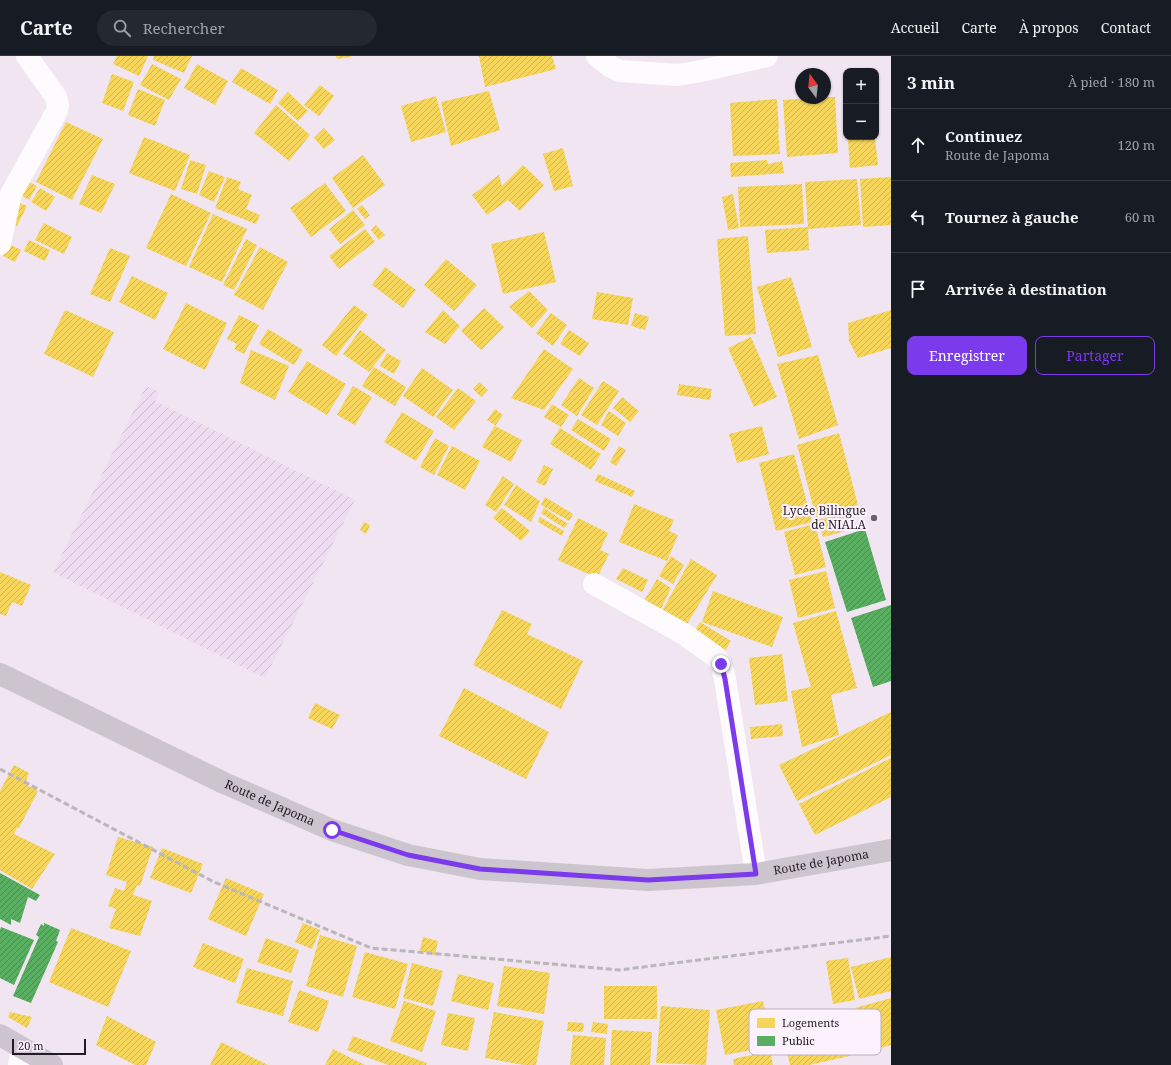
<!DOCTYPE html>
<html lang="fr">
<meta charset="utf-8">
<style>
body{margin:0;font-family:"Noto Serif",serif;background:#242831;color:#f1f3f6}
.controls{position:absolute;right:12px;top:12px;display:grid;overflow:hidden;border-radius:8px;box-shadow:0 1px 3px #0004}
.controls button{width:36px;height:36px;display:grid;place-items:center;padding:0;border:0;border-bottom:1px solid #363941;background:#171b24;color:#f1f3f6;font:20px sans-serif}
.compass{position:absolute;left:795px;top:12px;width:36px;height:36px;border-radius:50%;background:#171b24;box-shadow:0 1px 3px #0004;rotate:345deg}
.scale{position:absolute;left:12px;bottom:10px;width:74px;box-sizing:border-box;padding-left:4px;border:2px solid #221b23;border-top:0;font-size:11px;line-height:14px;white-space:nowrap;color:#221b23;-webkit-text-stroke:3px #fdf1fe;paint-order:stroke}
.stop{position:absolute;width:12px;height:12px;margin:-9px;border:3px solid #7c3aed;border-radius:50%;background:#fff}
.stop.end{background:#7c3aed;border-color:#fff;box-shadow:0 1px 4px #0008}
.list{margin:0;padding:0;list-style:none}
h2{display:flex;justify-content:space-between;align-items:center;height:52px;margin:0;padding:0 16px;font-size:17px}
h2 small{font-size:13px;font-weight:400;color:#9ea1a6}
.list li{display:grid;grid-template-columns:26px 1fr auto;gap:12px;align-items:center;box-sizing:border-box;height:72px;padding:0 16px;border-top:1px solid #363941}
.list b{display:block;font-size:15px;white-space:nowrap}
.list p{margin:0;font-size:13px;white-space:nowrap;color:#9ea1a6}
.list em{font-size:13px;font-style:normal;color:#9ea1a6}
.actions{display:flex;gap:8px;padding:12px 16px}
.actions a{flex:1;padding:9px 0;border:1px solid #7c3aed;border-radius:8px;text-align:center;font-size:14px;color:#7c3aed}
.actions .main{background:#7c3aed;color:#fff}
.icon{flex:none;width:22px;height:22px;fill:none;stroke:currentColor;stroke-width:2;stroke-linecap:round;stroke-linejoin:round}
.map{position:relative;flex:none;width:891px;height:1009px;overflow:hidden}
header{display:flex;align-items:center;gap:24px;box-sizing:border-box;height:56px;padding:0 20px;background:#171b24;border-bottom:1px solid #363941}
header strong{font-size:19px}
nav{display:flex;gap:22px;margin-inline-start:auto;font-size:14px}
.search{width:280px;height:36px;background:#242831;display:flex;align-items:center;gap:10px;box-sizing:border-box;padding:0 14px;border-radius:22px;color:#9ea1a6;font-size:15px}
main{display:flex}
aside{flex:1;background:#171b24}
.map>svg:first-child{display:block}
.industrial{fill:url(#industrial-furrows)}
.homes{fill:url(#homes-hatch)}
.public{fill:url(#public-hatch)}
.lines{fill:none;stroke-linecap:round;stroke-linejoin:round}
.minor{stroke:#fdfbfd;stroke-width:22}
.major{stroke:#cdc5ce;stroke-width:22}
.rail{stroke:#bab6ba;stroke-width:3;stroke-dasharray:6 3;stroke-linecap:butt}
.route{stroke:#7c3aed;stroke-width:5}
.poi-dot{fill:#6a626b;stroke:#fdf1fe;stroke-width:1.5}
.labels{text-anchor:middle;stroke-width:4;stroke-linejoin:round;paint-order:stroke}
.poi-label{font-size:12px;fill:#221b23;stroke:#fdf1fe;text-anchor:end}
.street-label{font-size:12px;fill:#221b23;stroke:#fdf1fe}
.key{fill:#fdf1fe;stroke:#bbb1bc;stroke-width:1}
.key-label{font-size:11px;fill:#221b23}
</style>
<header>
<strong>Carte</strong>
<div class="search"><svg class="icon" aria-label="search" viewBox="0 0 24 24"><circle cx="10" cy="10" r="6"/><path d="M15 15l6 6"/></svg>Rechercher</div>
<nav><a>Accueil</a><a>Carte</a><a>À propos</a><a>Contact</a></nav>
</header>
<main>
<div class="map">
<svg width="891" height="1009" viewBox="0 0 891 1009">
<defs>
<pattern id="industrial-furrows" width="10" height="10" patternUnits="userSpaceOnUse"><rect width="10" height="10" fill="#eedcf0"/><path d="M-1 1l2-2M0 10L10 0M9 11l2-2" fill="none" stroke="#ccbcce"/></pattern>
<pattern id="homes-hatch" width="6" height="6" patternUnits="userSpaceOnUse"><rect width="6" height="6" fill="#f6d55c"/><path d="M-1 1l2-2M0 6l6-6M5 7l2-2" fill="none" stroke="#d3b650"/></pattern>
<pattern id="public-hatch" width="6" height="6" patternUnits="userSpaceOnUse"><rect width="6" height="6" fill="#5aae61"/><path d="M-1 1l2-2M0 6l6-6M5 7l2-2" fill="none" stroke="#4a8d50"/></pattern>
</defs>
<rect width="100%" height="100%" fill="#f0e5f1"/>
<polygon class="industrial" points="146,330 159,336 155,345 355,444 265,622 53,516"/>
<g class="homes">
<polygon points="117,0 148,0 139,20 113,8"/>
<polygon points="154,0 192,0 184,17 153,4"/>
<polygon points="336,0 351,0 351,1 337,3"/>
<polygon points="479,0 552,0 556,13 485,31"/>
<polygon points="152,8 181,23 169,44 140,29"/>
<polygon points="197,8 228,25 215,49 184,32"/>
<polygon points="241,12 278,34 270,48 232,26"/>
<polygon points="112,18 134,26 123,55 102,47"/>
<polygon points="320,29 334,40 319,60 304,49"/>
<polygon points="138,33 165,44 155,70 128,59"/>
<polygon points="489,35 500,74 451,90 441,46"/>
<polygon points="288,36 308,55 298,65 278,47"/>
<polygon points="436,40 446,76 411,86 401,50"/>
<polygon points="825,41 835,41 838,97 787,101 783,44"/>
<polygon points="776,43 777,44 779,73 778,73 780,98 733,100 730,47"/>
<polygon points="276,49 310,79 289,105 254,77"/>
<polygon points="66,66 103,83 72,144 36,126"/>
<polygon points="324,72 335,84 324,93 314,82"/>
<polygon points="144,81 190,99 175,135 129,117"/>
<polygon points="875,82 878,109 850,112 848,84"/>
<polygon points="563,92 573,130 554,135 543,98"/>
<polygon points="363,99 385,129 353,152 332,122"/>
<polygon points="190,104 206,109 197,138 181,133"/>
<polygon points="767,104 768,108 782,105 784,117 731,121 730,107"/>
<polygon points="523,109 544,129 520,155 508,144 487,159 472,139 499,119 502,130"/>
<polygon points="209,115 225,121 214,146 199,139"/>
<polygon points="92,119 115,128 101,157 79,148"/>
<polygon points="227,121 241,126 238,133 252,139 246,153 260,159 256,168 215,152"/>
<polygon points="891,121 891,169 863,171 860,123"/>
<polygon points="857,123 861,169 808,173 805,126"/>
<polygon points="29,126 37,130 29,144 21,139"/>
<polygon points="325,127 346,155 311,181 290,152"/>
<polygon points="802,128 804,168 740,171 738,131"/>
<polygon points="40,132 55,141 46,155 31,146"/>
<polygon points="171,138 211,157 186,210 146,192"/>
<polygon points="733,138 739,172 728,174 722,141"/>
<polygon points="17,146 27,150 17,170 7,165"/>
<polygon points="362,149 370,159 365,163 357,153"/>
<polygon points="353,154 365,169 340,188 329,173"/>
<polygon points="213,158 247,173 222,226 189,211"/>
<polygon points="44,167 72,181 64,198 35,184"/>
<polygon points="376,169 385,179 379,184 371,174"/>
<polygon points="808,171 809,194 767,197 765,174"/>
<polygon points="365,173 375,186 339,213 329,200"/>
<polygon points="544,176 556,226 503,238 491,188"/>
<polygon points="748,180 756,278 725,280 717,183"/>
<polygon points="246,183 257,189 234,234 223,229"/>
<polygon points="29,184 50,194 45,205 24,195"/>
<polygon points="9,188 21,194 15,206 3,200"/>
<polygon points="260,191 288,206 263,254 234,239"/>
<polygon points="110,192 130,200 110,246 90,238"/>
<polygon points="446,203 477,229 454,255 424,229"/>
<polygon points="385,211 416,234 403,252 372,229"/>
<polygon points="132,220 168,237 155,264 119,246"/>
<polygon points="791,221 812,291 778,301 757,231"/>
<polygon points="529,235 548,254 532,272 509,251"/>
<polygon points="597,236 633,242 628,269 592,263"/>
<polygon points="186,247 227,267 205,314 163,293"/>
<polygon points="354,249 368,259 336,300 322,289"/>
<polygon points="484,252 504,271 481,294 461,275"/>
<polygon points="65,254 114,276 93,321 44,298"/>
<polygon points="443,254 460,270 445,288 425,276"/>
<polygon points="891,254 891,292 858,302 849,285 848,267"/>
<polygon points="551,257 567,269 553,290 536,277"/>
<polygon points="635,257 649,261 645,274 631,270"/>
<polygon points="239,259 259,269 244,298 234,293 237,288 227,283"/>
<polygon points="268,273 303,294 294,309 259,288"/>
<polygon points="360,274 386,294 369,316 343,298"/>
<polygon points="569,274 589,287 580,300 560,288"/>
<polygon points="751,281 777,341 754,351 728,292"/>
<polygon points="544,293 573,313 544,354 511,342"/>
<polygon points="251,294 289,310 275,344 240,327"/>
<polygon points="387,297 401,305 394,318 380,310"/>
<polygon points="818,299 838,369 799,383 777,308"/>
<polygon points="307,305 346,328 327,359 288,336"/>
<polygon points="374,311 406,331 395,350 362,330"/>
<polygon points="422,312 453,334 433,361 403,340"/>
<polygon points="579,322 594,332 577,360 561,349"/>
<polygon points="603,325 619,335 597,369 581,359"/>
<polygon points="479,326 488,334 481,341 473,333"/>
<polygon points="679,328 712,333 710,344 677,339"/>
<polygon points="353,330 372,341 355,369 337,359"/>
<polygon points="458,332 476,345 454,374 436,361"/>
<polygon points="622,341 639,355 630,366 613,352"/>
<polygon points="552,348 569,359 561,371 544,361"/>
<polygon points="495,353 503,359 495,370 522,384 511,406 482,391 495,369 487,364"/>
<polygon points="609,355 626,367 618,380 601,369"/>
<polygon points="402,356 434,375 416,405 384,386"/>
<polygon points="578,363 611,383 604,395 571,374"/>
<polygon points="762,370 769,398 737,407 729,378"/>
<polygon points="560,372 601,398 591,414 550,388"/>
<polygon points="839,377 858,449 816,461 797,389"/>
<polygon points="435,382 449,390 434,419 420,411"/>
<polygon points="452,390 480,405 465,434 437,419"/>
<polygon points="619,390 626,394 616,410 610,406"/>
<polygon points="794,398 812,466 776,475 759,407"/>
<polygon points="544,409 553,413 545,430 536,426"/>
<polygon points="598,418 635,435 632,441 595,425"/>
<polygon points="503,420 514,428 496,456 485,449"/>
<polygon points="516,429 540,445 531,466 504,449"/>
<polygon points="545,441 573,458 569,465 541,449"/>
<polygon points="634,448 674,464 669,475 678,479 667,505 619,486"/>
<polygon points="502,452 530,475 521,485 493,462"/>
<polygon points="544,452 568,468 564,472 541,457"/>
<polygon points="852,455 857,472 823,481 818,464"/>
<polygon points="540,461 564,475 562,480 538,466"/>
<polygon points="578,462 608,477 600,494 609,498 597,522 558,504"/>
<polygon points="364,466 370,469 366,478 360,474"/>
<polygon points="815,468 826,511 795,519 784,476"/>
<polygon points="671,500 684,509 673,528 659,520"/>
<polygon points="691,503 717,519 687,568 661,557"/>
<polygon points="623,512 648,524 642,536 616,523"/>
<polygon points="826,515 835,552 798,562 789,524"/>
<polygon points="0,516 31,529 22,550 12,546 6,560 0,558"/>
<polygon points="657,523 671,532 658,559 641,550"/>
<polygon points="713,535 783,561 772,591 702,566"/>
<polygon points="502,554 532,568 527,578 583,605 561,653 473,609"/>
<polygon points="836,555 857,632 831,639 839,679 802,691 791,635 811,631 793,567"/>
<polygon points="700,566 731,585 723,598 692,579"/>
<polygon points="782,598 788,645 755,649 749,602"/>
<polygon points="464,632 549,676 526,723 439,680"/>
<polygon points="315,647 340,659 332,673 308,662"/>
<polygon points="891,656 891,699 797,745 779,709"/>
<polygon points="782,668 783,680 751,683 750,671"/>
<polygon points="891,702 891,741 815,779 799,748"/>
<polygon points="14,709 29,717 25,728 38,735 19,772 17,772 14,778 55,798 32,833 0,814 0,735"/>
<polygon points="118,781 153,791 140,830 137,829 133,839 152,845 140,880 109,872 116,853 108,850 115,832 124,835 127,826 106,819"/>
<polygon points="162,792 203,808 191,837 150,822"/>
<polygon points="226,822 264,838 246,880 208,863"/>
<polygon points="303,867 320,874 312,893 295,886"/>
<polygon points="71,872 131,895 108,951 49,926"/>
<polygon points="320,879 357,890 343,941 306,930"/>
<polygon points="423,881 438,885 435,899 420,895"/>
<polygon points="266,882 299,894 291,917 257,906"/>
<polygon points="203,887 244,903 235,927 193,911"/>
<polygon points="365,896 408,908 395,953 352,941"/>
<polygon points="891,901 891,935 859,943 851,911"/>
<polygon points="848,902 855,944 833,948 826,905"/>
<polygon points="412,907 443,915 433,950 403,942"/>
<polygon points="504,910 550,917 544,958 497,950"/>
<polygon points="247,912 293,925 283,960 236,947"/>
<polygon points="458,918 494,927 488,954 451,945"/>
<rect x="604" y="930" width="53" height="33"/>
<polygon points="299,934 329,945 318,976 288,966"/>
<polygon points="891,942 891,989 867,996 855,952"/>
<polygon points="404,945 436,955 422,996 390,985"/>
<polygon points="763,945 772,990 725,999 716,954"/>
<polygon points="661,950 710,954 706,1009 656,1007"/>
<polygon points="10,956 32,961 27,972 8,961"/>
<polygon points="494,956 544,965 536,1009 524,1009 485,1002"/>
<polygon points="448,957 475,962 468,995 441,989"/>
<polygon points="844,957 854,999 809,1009 790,1009 781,971"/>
<polygon points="107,960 156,986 146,1009 135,1009 96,989"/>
<polygon points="568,966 584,967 583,976 567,975"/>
<polygon points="593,966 608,968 607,978 591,976"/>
<polygon points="612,974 652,976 650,1009 610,1009"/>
<polygon points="573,979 606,982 604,1009 570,1009"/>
<polygon points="353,980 427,1007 426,1009 388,1009 347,994"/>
<polygon points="221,986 268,1009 210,1009"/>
<polygon points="333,993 365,1009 325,1009"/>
<polygon points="770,995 773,1009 734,1009 733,1003"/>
</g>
<g class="public">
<polygon points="865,473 886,544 847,556 825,486"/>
<polygon points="891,549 891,625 873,631 851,562"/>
<polygon points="0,817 40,839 36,845 28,841 20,867 11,863 11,869 0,863"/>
<polygon points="44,867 60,874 56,885 58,886 31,947 13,940 39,881 36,879 41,868 44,870"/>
<polygon points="1,871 34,884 14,929 0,922 0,874"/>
</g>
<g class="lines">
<g class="minor">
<polyline points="597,0 611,11 620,15 678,19 701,15 767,0"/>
<polyline points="0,188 11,138 57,55 58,49 56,41 27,0"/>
<polyline points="594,528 684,578 716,601 721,608 725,623 756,818"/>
<polyline points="19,1009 22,992"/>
</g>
<g class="major">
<path id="s1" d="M0 618 224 727 332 774 408 799 480 813 648 824 756 818 891 794"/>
<polyline points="0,979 52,1009"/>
</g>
<polyline class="rail" points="0,713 214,826 371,892 619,914 891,880"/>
</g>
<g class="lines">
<polyline class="route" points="332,774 408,799 480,813 648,824 756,818 725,623 721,608"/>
</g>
<circle class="poi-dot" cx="874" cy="462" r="4"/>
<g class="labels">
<g class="poi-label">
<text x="866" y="459">Lycée Bilingue<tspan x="866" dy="14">de NIALA</tspan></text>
</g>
<g class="street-label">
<text dy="4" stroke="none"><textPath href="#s1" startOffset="299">Route de Japoma</textPath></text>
<text dy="4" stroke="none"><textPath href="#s1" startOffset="863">Route de Japoma</textPath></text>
</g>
</g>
<rect x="749" y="953" width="132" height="46" rx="6" class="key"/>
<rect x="757" y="962" width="18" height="10" fill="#f6d55c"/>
<rect x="757" y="980" width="18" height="10" fill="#5aae61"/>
<g class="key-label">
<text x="782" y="971">Logements</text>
<text x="782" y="989">Public</text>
</g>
</svg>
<div class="controls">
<button>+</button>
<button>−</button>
</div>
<svg class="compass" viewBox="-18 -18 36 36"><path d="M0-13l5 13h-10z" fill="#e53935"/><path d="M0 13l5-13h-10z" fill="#9ea1a6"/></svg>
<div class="scale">20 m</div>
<div class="stop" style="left:332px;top:774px"></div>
<div class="stop end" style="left:721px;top:608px"></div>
</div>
<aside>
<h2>3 min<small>À pied · 180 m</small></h2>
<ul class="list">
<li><svg class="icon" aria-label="ahead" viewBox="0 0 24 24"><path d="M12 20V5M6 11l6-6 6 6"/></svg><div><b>Continuez</b><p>Route de Japoma</p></div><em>120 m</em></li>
<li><svg class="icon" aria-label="left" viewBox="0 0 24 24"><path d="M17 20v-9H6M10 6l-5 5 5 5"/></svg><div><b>Tournez à gauche</b></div><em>60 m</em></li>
<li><svg class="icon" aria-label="arrive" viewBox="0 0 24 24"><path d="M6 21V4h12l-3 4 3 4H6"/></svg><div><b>Arrivée à destination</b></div></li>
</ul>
<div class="actions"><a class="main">Enregistrer</a><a>Partager</a></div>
</aside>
</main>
